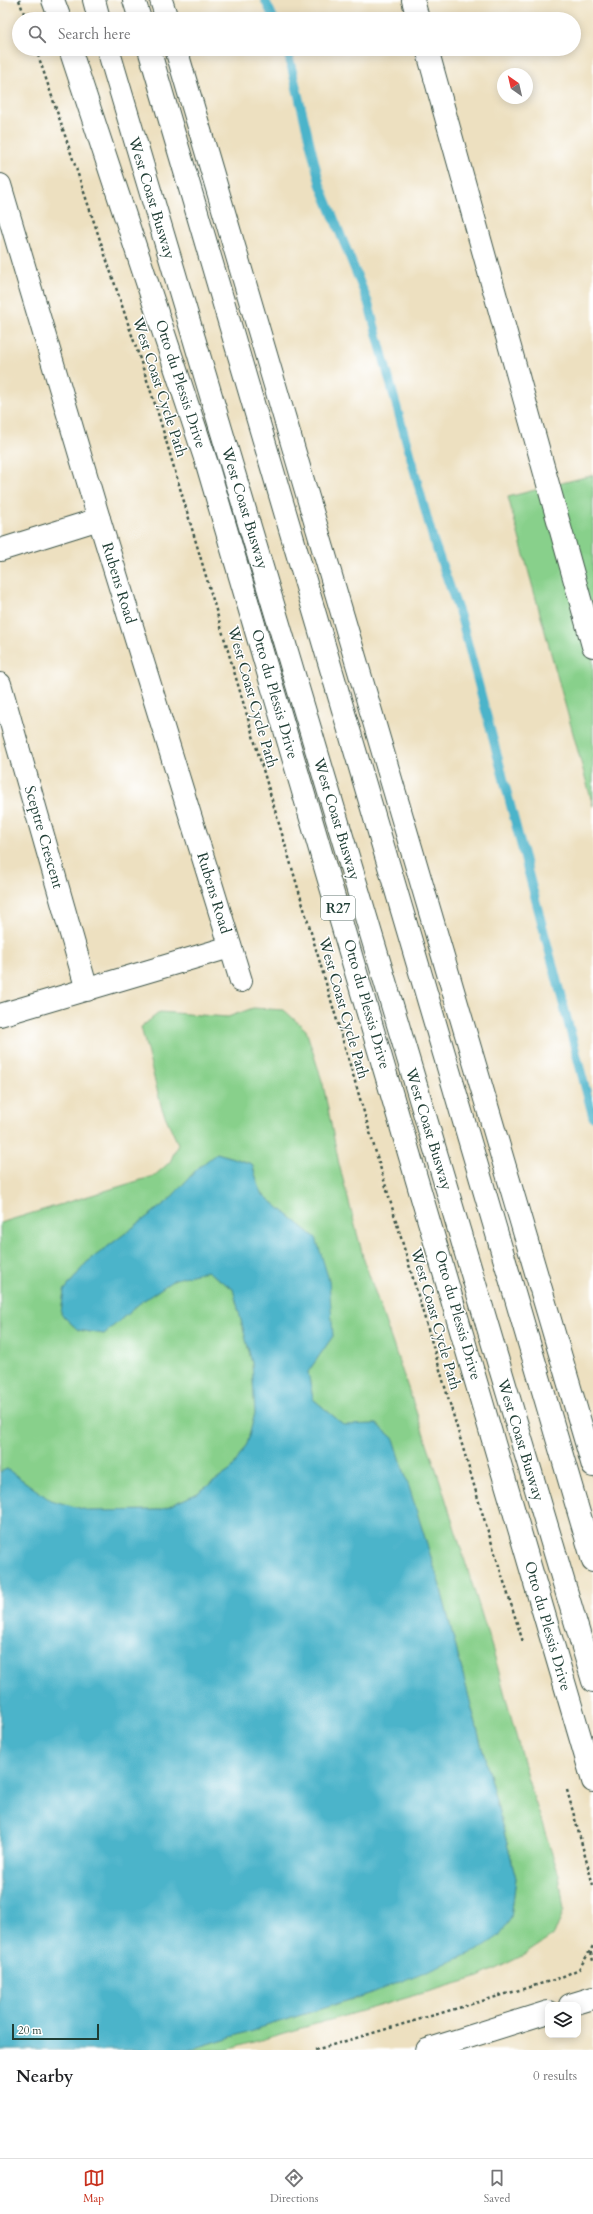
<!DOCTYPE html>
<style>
body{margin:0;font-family:Cardo,serif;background:#f2f2f2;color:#202124}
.controls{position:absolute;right:12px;bottom:12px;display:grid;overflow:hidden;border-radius:8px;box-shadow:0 2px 10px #0003}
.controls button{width:36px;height:36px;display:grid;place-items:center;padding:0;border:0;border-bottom:1px solid #e0e0e0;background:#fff;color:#202124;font:20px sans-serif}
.compass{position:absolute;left:497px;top:68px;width:36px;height:36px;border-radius:50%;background:#fff;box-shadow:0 2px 10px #0003;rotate:326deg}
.scale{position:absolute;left:12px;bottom:10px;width:87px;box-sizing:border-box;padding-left:4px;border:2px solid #1f3d34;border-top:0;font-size:11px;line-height:14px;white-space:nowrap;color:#1f3d34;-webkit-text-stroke:3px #fff;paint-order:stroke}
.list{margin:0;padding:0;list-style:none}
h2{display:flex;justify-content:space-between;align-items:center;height:52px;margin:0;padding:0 16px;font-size:17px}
h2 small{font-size:13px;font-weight:400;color:#757577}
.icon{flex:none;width:22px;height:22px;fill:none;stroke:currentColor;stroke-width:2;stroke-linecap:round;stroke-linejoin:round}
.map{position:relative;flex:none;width:593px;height:2050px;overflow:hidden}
.search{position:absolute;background:#fff;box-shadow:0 2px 10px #0003;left:12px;right:12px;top:12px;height:44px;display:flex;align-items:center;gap:10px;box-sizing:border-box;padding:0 14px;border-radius:22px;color:#757577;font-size:15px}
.sheet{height:108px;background:#fff}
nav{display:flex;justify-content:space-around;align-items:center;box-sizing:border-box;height:56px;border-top:1px solid #e0e0e0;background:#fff;font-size:11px;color:#757577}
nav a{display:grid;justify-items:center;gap:2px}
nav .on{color:#c8321e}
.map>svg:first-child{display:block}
.green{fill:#88d08b;stroke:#548660}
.water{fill:#4bb4ca;stroke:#35787f}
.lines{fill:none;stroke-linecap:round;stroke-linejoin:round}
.stream{stroke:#4bb4ca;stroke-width:9}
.minor-casing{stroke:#3e5549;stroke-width:24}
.major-casing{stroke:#3e5549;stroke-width:24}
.path{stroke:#3e5549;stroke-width:2.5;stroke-dasharray:3 3;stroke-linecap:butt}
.minor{stroke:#fff;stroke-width:22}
.major{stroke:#fff;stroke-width:22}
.labels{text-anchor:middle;stroke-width:3;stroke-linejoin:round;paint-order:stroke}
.shield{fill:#fff;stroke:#627771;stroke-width:1}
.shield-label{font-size:14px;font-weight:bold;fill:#1f3d34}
.street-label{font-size:15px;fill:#1f3d34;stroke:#fff}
</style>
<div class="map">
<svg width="593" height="2050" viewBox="0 0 593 2050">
<rect width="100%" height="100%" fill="#fff"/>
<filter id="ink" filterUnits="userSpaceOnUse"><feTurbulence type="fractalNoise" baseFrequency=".025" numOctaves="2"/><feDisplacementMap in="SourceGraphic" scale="8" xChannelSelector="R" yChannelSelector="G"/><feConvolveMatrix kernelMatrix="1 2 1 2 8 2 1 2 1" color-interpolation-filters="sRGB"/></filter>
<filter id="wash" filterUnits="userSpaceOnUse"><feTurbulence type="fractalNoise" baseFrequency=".012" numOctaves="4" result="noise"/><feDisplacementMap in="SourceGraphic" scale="16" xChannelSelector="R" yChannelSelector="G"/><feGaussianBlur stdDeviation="0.9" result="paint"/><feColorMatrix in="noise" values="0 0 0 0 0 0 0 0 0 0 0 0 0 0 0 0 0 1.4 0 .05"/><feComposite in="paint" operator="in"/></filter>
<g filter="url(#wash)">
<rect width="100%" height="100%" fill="#ede0c0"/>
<g class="green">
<polygon points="593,475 593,806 508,497"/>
<polygon points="253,1008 284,1010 306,1030 323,1084 339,1164 364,1260 440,1481 494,1654 528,1780 559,1875 564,1910 554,1935 524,1955 479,1977 226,2050 189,2050 372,1993 511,1918 516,1878 440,1586 394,1439 377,1424 344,1425 313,1399 308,1372 333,1336 316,1238 261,1193 252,1164 217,1153 198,1168 168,1201 86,1263 64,1291 61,1314 78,1330 104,1334 140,1303 175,1279 207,1271 233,1289 252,1363 255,1413 247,1444 231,1470 196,1494 160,1510 90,1511 50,1500 7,1469 0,1472 0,1223 154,1176 170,1162 178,1144 162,1109 141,1027 160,1012 228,1017"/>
</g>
<polygon class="water" points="217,1153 252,1164 261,1193 316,1238 329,1280 333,1336 308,1372 313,1399 344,1425 377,1424 394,1439 440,1586 516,1878 511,1918 499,1936 477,1951 372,1993 189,2050 0,2050 0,1472 7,1469 50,1500 90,1511 160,1510 196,1494 231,1470 247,1444 255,1413 252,1363 233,1289 207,1271 175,1279 140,1303 104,1334 78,1330 61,1314 64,1291 86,1263 168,1201 198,1168"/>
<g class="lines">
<g class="stream">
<polyline points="265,0 274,19"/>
<polyline points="287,49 320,184 368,302 433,539 461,618 593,1117"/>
</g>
</g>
</g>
<g filter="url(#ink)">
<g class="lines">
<g class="minor-casing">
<g id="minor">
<polyline points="94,0 99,19"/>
<polyline points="134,0 140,19"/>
<polyline points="413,0 418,19"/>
<polyline points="108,49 593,1681"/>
<polyline points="149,49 593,1561"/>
<polyline points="427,49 593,646"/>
<polyline points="0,185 99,519 241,981"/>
<polyline points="0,550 99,519"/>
<polyline points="0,684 87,990"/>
<polyline points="0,1015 230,947"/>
</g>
</g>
<g class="major-casing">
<g id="major">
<polyline points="53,0 60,19"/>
<polyline points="161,0 167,19"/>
<polyline points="70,49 207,464 593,1781"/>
<polyline points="176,49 593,1466"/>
<polyline points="570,2005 593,1998"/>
<polyline points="427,2050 548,2012"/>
</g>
</g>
<g class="path">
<polyline points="19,0 26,19"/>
<polyline points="36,49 157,410 481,1509 523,1642"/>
<polyline points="567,1790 593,1885"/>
<polyline points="591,1952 593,1961"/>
<polyline points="315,2050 557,1979 579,1969 593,1946"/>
</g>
<use href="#minor" class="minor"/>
<use href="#major" class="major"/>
</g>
</g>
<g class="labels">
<rect class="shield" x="321" y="896" width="34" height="24" rx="3"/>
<g class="shield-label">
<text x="338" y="913">R27</text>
</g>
<g class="street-label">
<text transform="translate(152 198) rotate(73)" y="5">West Coast Busway</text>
<text transform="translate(181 384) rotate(72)" y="5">Otto du Plessis Drive</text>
<text transform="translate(160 387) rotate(72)" y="5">West Coast Cycle Path</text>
<text transform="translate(245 508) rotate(73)" y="5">West Coast Busway</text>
<text transform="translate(119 583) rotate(73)" y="5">Rubens Road</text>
<text transform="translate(275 694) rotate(74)" y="5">Otto du Plessis Drive</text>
<text transform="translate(253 697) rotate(74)" y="5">West Coast Cycle Path</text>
<text transform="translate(337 819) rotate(73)" y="5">West Coast Busway</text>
<text transform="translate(44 837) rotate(74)" y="5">Sceptre Crescent</text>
<text transform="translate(214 893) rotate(73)" y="5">Rubens Road</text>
<text transform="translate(367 1004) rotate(74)" y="5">Otto du Plessis Drive</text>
<text transform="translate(344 1008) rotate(74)" y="5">West Coast Cycle Path</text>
<text transform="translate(429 1129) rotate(73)" y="5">West Coast Busway</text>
<text transform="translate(458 1315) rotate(74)" y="5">Otto du Plessis Drive</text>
<text transform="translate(436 1319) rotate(74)" y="5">West Coast Cycle Path</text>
<text transform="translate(521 1440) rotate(73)" y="5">West Coast Busway</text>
<text transform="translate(548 1626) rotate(74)" y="5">Otto du Plessis Drive</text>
</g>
</g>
</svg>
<div class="controls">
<button><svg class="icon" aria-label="layers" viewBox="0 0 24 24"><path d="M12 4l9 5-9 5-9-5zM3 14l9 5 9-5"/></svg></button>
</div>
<svg class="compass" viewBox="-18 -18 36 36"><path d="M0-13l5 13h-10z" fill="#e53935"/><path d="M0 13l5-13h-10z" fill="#757577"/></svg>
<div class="scale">20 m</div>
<div class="search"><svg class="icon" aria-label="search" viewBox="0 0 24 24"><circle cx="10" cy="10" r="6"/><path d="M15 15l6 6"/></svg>Search here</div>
</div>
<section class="sheet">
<h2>Nearby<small>0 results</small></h2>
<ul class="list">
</ul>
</section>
<nav>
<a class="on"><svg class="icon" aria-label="map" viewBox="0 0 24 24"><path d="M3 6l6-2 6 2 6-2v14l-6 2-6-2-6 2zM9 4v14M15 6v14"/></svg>Map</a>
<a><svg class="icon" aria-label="directions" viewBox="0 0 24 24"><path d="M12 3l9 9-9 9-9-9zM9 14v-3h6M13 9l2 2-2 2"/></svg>Directions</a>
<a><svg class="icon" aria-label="saved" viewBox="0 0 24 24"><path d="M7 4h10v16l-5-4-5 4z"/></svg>Saved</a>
</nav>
